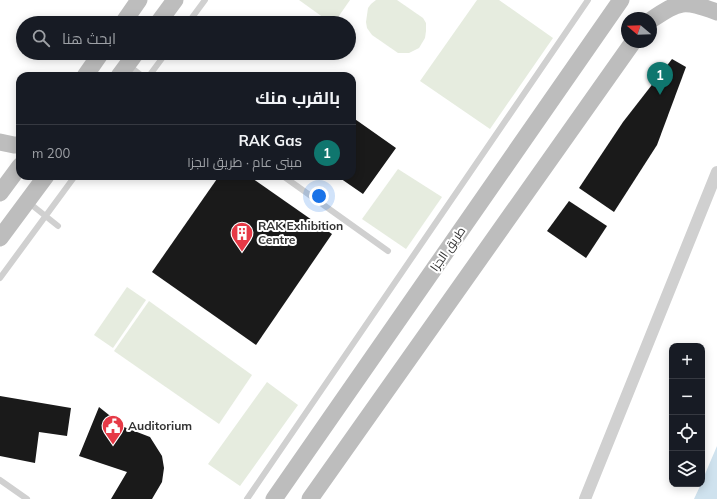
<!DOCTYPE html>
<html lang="ar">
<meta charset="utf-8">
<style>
body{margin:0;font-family:Mulish,Cairo,sans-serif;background:#20242c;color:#f1f3f6;direction:rtl}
.controls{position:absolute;right:12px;bottom:12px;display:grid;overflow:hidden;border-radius:8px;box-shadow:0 2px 10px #0003}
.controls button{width:36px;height:36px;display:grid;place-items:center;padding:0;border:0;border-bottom:1px solid #363941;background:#171b24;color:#f1f3f6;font:20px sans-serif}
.compass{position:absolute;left:621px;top:12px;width:36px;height:36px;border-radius:50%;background:#171b24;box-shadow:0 2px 10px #0003;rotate:289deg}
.you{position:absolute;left:319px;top:196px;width:14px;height:14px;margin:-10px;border:3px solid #fff;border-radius:50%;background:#1a73e8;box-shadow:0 0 0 6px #1a73e833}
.badge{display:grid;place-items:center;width:26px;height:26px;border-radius:50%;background:#0f766e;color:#fff;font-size:13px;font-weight:700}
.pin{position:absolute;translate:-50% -33px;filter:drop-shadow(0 1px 2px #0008)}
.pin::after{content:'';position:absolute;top:21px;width:14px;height:12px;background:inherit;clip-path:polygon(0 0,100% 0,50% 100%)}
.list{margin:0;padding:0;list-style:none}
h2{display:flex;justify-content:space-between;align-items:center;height:52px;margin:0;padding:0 16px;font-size:17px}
h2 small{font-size:13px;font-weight:400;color:#9ea1a6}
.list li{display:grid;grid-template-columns:26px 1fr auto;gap:12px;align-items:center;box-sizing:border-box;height:56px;padding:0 16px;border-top:1px solid #363941}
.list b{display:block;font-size:15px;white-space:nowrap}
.list p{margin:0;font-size:13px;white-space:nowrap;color:#9ea1a6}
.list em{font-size:13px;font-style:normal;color:#9ea1a6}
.icon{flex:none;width:22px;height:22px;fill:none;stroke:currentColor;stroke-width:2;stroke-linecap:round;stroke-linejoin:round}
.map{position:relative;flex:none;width:717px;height:499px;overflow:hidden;direction:ltr}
.search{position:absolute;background:#171b24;box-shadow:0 2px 10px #0003;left:16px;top:16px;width:340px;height:44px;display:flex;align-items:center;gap:10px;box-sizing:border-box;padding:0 14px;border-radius:22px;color:#9ea1a6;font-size:15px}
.panel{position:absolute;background:#171b24;box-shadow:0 2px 10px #0003;left:16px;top:72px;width:340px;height:108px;border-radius:12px;direction:rtl}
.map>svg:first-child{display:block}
.green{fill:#e6ecdf}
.water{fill:#cfe2ee}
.building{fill:#1a1a1a}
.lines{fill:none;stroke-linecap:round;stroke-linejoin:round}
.lane{stroke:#d0d0d0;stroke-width:6}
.street{stroke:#d0d0d0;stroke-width:12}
.secondary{stroke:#bdbdbd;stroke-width:17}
.labels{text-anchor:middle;stroke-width:4;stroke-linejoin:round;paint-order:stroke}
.poi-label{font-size:12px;font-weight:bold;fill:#333;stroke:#fff;text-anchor:start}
.street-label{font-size:12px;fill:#333;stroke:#fff}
</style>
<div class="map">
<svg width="717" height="499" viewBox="0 0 717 499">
<rect width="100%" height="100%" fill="#fff"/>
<g class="green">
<polygon points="299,0 350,0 334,23 331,23"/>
<polygon points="376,0 397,0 423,18 426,23 426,31 425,38 419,48 409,53 398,53 372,35 367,28 366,22 368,8 371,4"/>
<polygon points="477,0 499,0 553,38 490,129 420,81"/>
<polygon points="398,169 442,197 406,249 362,219"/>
<polygon points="127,287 146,300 113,348 94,335"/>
<polygon points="149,301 252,375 219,424 114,351"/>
<polygon points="267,382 298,405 240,486 208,464"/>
</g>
<polygon class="water" points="717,446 717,499 694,499 701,484 702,484 702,481"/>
<g class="building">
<polygon points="672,59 686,67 657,145 614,212 579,188 623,122"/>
<polygon points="352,117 396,148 363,194 337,176 352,176"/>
<polygon points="219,176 249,176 332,234 256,345 152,272"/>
<polygon points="569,201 607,226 586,258 547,231"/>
<polygon points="0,396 71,408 67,436 39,432 35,463 0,456"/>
<polygon points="99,407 124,427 150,437 162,456 164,468 162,482 152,499 111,499 127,472 79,456"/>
</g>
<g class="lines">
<g class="lane">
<polyline points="188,23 205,0"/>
<polyline points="129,66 142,76"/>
<polyline points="149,76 166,53"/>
<polyline points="283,176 388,251"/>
<polyline points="28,202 58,226"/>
<polyline points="0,278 75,176"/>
<polyline points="0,480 27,499"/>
<polyline points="247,499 588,0"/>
</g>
<polyline class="street" points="585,499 717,172"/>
<g class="secondary">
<path d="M651 20C681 0 683 0 717 12"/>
<polyline points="123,23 139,0"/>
<polyline points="158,23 175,0"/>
<polyline points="85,76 101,53"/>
<polyline points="119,76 136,53"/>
<polyline points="0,142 14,145 20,145"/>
<polyline points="0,193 20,166"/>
<polyline points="0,238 46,176"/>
<polyline points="274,499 621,0"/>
<polyline points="310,499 633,42"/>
</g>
</g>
<defs>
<g id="building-pin" transform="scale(1.15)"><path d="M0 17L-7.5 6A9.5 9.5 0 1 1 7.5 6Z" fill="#e63946" stroke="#fff"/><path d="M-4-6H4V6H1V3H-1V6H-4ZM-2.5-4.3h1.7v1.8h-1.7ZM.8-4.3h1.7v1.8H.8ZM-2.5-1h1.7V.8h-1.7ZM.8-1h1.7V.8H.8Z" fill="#fff"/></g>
<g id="civic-pin" transform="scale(1.15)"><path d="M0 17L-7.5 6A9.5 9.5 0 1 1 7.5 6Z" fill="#e63946" stroke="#fff"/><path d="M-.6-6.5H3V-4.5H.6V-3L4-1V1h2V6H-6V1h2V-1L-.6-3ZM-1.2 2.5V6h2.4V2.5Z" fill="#fff"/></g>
</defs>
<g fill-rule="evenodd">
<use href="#building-pin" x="242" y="233"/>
<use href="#civic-pin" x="113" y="426"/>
</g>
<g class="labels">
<g class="poi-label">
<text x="258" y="230">RAK Exhibition<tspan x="258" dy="14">Centre</tspan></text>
<text x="128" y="430">Auditorium</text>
</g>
<g class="street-label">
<text transform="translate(448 249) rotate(-55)" y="4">طريق الجزا</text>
</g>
</g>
</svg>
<div class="controls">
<button>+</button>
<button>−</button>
<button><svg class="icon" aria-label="locate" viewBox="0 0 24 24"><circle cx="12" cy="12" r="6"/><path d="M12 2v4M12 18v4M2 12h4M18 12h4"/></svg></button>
<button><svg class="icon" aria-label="layers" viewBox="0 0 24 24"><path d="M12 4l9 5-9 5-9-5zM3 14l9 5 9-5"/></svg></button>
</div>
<svg class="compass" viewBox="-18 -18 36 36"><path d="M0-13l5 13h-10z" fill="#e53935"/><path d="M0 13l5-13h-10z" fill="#9ea1a6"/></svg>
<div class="you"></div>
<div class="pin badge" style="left:660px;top:95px">1</div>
<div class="search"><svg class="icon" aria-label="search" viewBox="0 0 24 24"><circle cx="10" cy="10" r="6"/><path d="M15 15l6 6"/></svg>ابحث هنا</div>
<section class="panel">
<h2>بالقرب منك<small></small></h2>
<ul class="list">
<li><span class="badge">1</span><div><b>RAK Gas</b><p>مبنى عام · طريق الجزا</p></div><em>200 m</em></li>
</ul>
</section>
</div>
